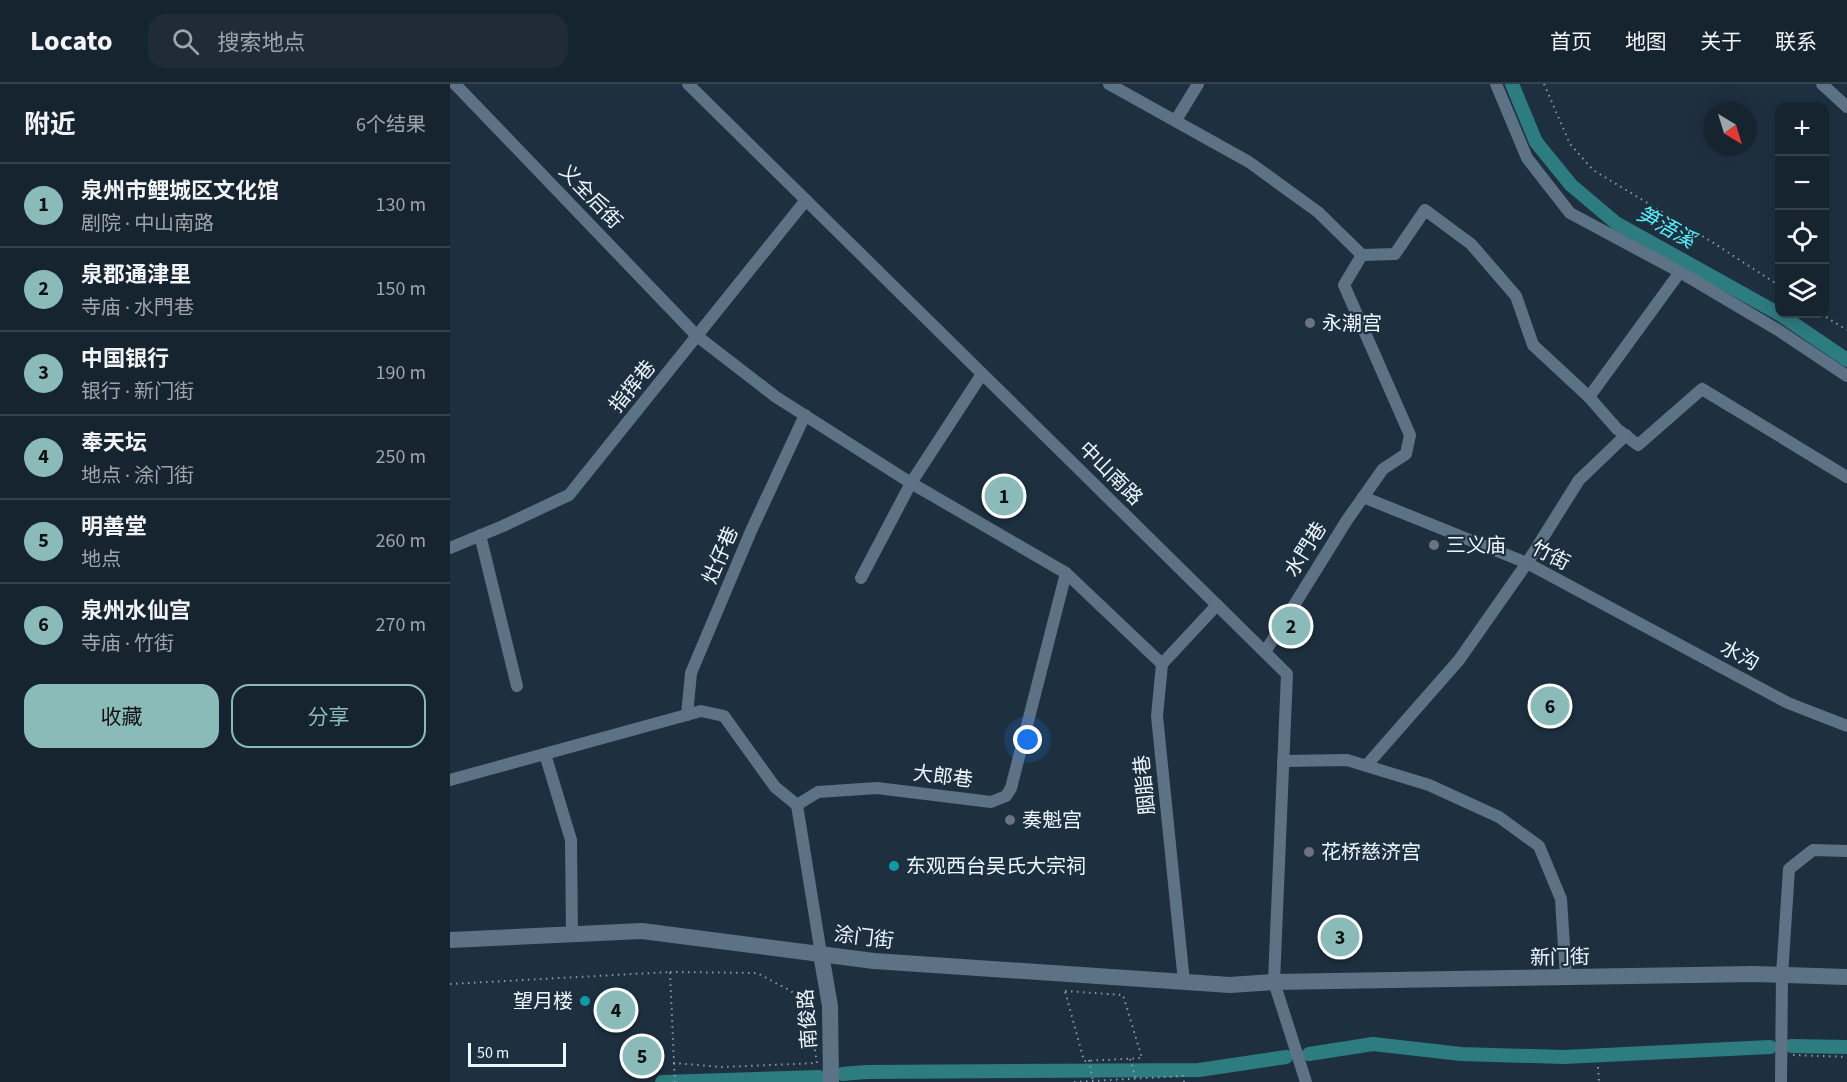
<!DOCTYPE html>
<html lang="zh">
<meta charset="utf-8">
<style>
body{margin:0;font-family:"Source Sans 3","Noto Sans SC",sans-serif;background:#1f2c38;color:#f1f3f6}
.controls{position:absolute;right:18px;top:18px;display:grid;overflow:hidden;border-radius:12px;box-shadow:0 3px 15px #0003}
.controls button{width:54px;height:54px;display:grid;place-items:center;padding:0;border:0;border-bottom:2px solid #35414c;background:#162430;color:#f1f3f6;font:30px sans-serif}
.compass{position:absolute;left:1253px;top:18px;width:54px;height:54px;border-radius:50%;background:#162430;box-shadow:0 3px 15px #0003;rotate:142deg}
.scale{position:absolute;left:18px;bottom:15px;width:98px;box-sizing:border-box;padding-left:6px;border:3px solid #edf6ff;border-top:0;font-size:16px;line-height:21px;white-space:nowrap;color:#edf6ff;-webkit-text-stroke:4px #1e3040;paint-order:stroke}
.you{position:absolute;left:578px;top:656px;width:21px;height:21px;margin:-15px;border:4px solid #fff;border-radius:50%;background:#1a73e8;box-shadow:0 0 0 9px #1a73e833}
.badge{display:grid;place-items:center;width:39px;height:39px;border-radius:50%;background:#8bbbb9;color:#111;font-size:20px;font-weight:700}
.pin{position:absolute;translate:-50% -50%;border:3px solid #fff;box-shadow:0 2px 6px #0006}
.list{margin:0;padding:0;list-style:none}
h2{display:flex;justify-content:space-between;align-items:center;height:78px;margin:0;padding:0 24px;font-size:26px}
h2 small{font-size:20px;font-weight:400;color:#9ea4ab}
.list li{display:grid;grid-template-columns:39px 1fr auto;gap:18px;align-items:center;box-sizing:border-box;height:84px;padding:0 24px;border-top:2px solid #35414c}
.list b{display:block;font-size:22px;white-space:nowrap}
.list p{margin:0;font-size:20px;white-space:nowrap;color:#9ea4ab}
.list em{font-size:20px;font-style:normal;color:#9ea4ab}
.actions{display:flex;gap:12px;padding:18px 24px}
.actions a{flex:1;padding:14px 0;border:2px solid #8bbbb9;border-radius:18px;text-align:center;font-size:21px;color:#8bbbb9}
.actions .main{background:#8bbbb9;color:#111}
.icon{flex:none;width:33px;height:33px;fill:none;stroke:currentColor;stroke-width:2;stroke-linecap:round;stroke-linejoin:round}
.map{position:relative;flex:none;width:1397px;height:998px;overflow:hidden}
header{display:flex;align-items:center;gap:36px;box-sizing:border-box;height:84px;padding:0 30px;background:#162430;border-bottom:2px solid #35414c}
header strong{font-size:28px}
nav{display:flex;gap:33px;margin-inline-start:auto;font-size:21px}
.search{width:420px;height:54px;background:#1f2c38;display:flex;align-items:center;gap:15px;box-sizing:border-box;padding:0 21px;border-radius:18px;color:#9ea4ab;font-size:22px}
main{display:flex}
aside{flex:1;background:#162430}
.map>svg:first-child{display:block}
.lines{fill:none;stroke-linecap:round;stroke-linejoin:round}
.canal{stroke:#2d7c80;stroke-width:14}
.path{stroke:#8c99a5;stroke-width:2;stroke-dasharray:1.5 4.5;stroke-linecap:butt}
.street{stroke:#5e7285;stroke-width:12}
.secondary{stroke:#5e7285;stroke-width:16}
.worship-dot{fill:#6b7280;stroke:#1e3040;stroke-width:2}
.culture-dot{fill:#0f9aa8;stroke:#1e3040;stroke-width:2}
.labels{text-anchor:middle;stroke-width:4.5;stroke-linejoin:round;paint-order:stroke}
.street-label{font-size:20px;fill:#edf6ff;stroke:#1e3040}
.poi-label{font-size:20px;fill:#edf6ff;stroke:#1e3040;text-anchor:start}
.water-label{font-size:21px;font-style:italic;fill:#58eef4;stroke:#1e3040}
</style>
<header>
<strong>Locato</strong>
<div class="search"><svg class="icon" aria-label="search" viewBox="0 0 24 24"><circle cx="10" cy="10" r="6"/><path d="M15 15l6 6"/></svg>搜索地点</div>
<nav><a>首页</a><a>地图</a><a>关于</a><a>联系</a></nav>
</header>
<main>
<aside>
<h2>附近<small>6个结果</small></h2>
<ul class="list">
<li><span class="badge">1</span><div><b>泉州市鲤城区文化馆</b><p>剧院 · 中山南路</p></div><em>130 m</em></li>
<li><span class="badge">2</span><div><b>泉郡通津里</b><p>寺庙 · 水門巷</p></div><em>150 m</em></li>
<li><span class="badge">3</span><div><b>中国银行</b><p>银行 · 新门街</p></div><em>190 m</em></li>
<li><span class="badge">4</span><div><b>奉天坛</b><p>地点 · 涂门街</p></div><em>250 m</em></li>
<li><span class="badge">5</span><div><b>明善堂</b><p>地点</p></div><em>260 m</em></li>
<li><span class="badge">6</span><div><b>泉州水仙宫</b><p>寺庙 · 竹街</p></div><em>270 m</em></li>
</ul>
<div class="actions"><a class="main">收藏</a><a>分享</a></div>
</aside>
<div class="map">
<svg width="1397" height="998" viewBox="0 0 1397 998">
<rect width="100%" height="100%" fill="#1e3040"/>
<g class="lines">
<g class="canal">
<polyline points="1062,0 1086,58 1121,101 1166,139 1331,231 1397,276"/>
<polyline points="1341,962 1397,963"/>
<polyline points="859,970 923,960 1011,970 1114,973 1320,963"/>
<polyline points="392,990 416,988 749,986 836,973"/>
<polyline points="212,998 369,993"/>
</g>
<g class="path">
<polyline points="1094,0 1120,60 1143,86 1262,158 1330,202"/>
<polyline points="1371,230 1397,246"/>
<polygon points="220,888 307,889 341,907 358,923 367,979 271,983 224,979"/>
<polyline points="0,900 220,888"/>
<polygon points="615,907 673,911 692,974 634,977"/>
<polyline points="1343,971 1397,973"/>
<polyline points="680,975 686,995"/>
<polyline points="639,976 643,997"/>
<polyline points="224,979 225,998"/>
<polyline points="1148,983 1149,998"/>
<polyline points="624,998 733,992 734,998"/>
</g>
<g class="street">
<polyline points="5,0 247,252 326,313 461,399 616,489 712,580"/>
<polyline points="238,0 837,590 824,898 856,998"/>
<polyline points="659,0 799,78 868,128 912,171 894,201 960,351 956,370 933,385 897,436 815,568"/>
<polyline points="1046,0 1077,74 1120,129 1230,188 1328,246 1397,292"/>
<polyline points="1372,0 1397,23"/>
<polyline points="726,36 748,0"/>
<polyline points="912,171 945,170 975,126 1021,160 1066,212 1083,261 1139,313 1167,345 1188,361 1252,305 1397,393"/>
<polyline points="1139,313 1230,188"/>
<polyline points="913,413 1077,479 1338,619 1397,642"/>
<polyline points="30,451 67,602"/>
<polyline points="0,464 53,442 119,411 356,116"/>
<polyline points="411,494 461,399 532,290"/>
<polyline points="237,631 241,589 301,447 355,331"/>
<polyline points="95,670 121,756 122,850"/>
<polyline points="833,677 897,676 979,701 1049,733 1089,762 1111,815 1116,894"/>
<polyline points="916,682 1009,576 1077,479 1129,396 1176,351"/>
<polyline points="0,696 251,627 274,632 325,703 347,721"/>
<polyline points="371,870 347,721 368,708 427,704 541,718 556,712 561,704 616,489"/>
<polyline points="734,898 707,632 712,580 767,521"/>
<polyline points="1331,998 1332,891 1339,785 1363,766 1397,767"/>
</g>
<g class="secondary">
<polyline points="0,856 192,847 424,877 780,901 824,898 1303,890 1397,893"/>
<polyline points="371,870 380,922 381,998"/>
</g>
</g>
<g class="worship-dot">
<circle cx="860" cy="239" r="6"/>
<circle cx="984" cy="461" r="6"/>
<circle cx="560" cy="736" r="6"/>
<circle cx="859" cy="768" r="6"/>
</g>
<g class="culture-dot">
<circle cx="444" cy="782" r="6"/>
<circle cx="135" cy="917" r="6"/>
</g>
<g class="labels">
<g class="street-label">
<text transform="translate(141 112) rotate(46)" y="7">义全后街</text>
<text transform="translate(182 302) rotate(-51)" y="7">指挥巷</text>
<text transform="translate(661 389) rotate(45)" y="7">中山南路</text>
<text transform="translate(855 465) rotate(-58)" y="7">水門巷</text>
<text transform="translate(270 471) rotate(-67)" y="7">灶仔巷</text>
<text transform="translate(1101 471) rotate(27)" y="7">竹街</text>
<text transform="translate(1290 571) rotate(28)" y="7">水沟</text>
<text transform="translate(493 692) rotate(7)" y="7">大郎巷</text>
<text transform="translate(694 701) rotate(-96)" y="7">胭脂巷</text>
<text transform="translate(414 853) rotate(7)" y="7">涂门街</text>
<text transform="translate(1110 873) rotate(-1)" y="7">新门街</text>
<text transform="translate(357 935) rotate(-94)" y="7">南俊路</text>
</g>
<g class="poi-label">
<text x="872" y="246">永潮宫</text>
<text x="996" y="468">三义庙</text>
<text x="572" y="743">奏魁宫</text>
<text x="871" y="775">花桥慈济宫</text>
<text x="456" y="789">东观西台吴氏大宗祠</text>
<text x="123" y="924" text-anchor="end">望月楼</text>
</g>
<g class="water-label">
<text transform="translate(1216 143) rotate(29)" y="7">笋浯溪</text>
</g>
</g>
</svg>
<div class="controls">
<button>+</button>
<button>−</button>
<button><svg class="icon" aria-label="locate" viewBox="0 0 24 24"><circle cx="12" cy="12" r="6"/><path d="M12 2v4M12 18v4M2 12h4M18 12h4"/></svg></button>
<button><svg class="icon" aria-label="layers" viewBox="0 0 24 24"><path d="M12 4l9 5-9 5-9-5zM3 14l9 5 9-5"/></svg></button>
</div>
<svg class="compass" viewBox="-18 -18 36 36"><path d="M0-13l5 13h-10z" fill="#e53935"/><path d="M0 13l5-13h-10z" fill="#9ea4ab"/></svg>
<div class="scale">50 m</div>
<div class="you"></div>
<div class="pin badge" style="left:554px;top:412px">1</div>
<div class="pin badge" style="left:841px;top:542px">2</div>
<div class="pin badge" style="left:890px;top:853px">3</div>
<div class="pin badge" style="left:166px;top:926px">4</div>
<div class="pin badge" style="left:192px;top:972px">5</div>
<div class="pin badge" style="left:1100px;top:622px">6</div>
</div>
</main>
